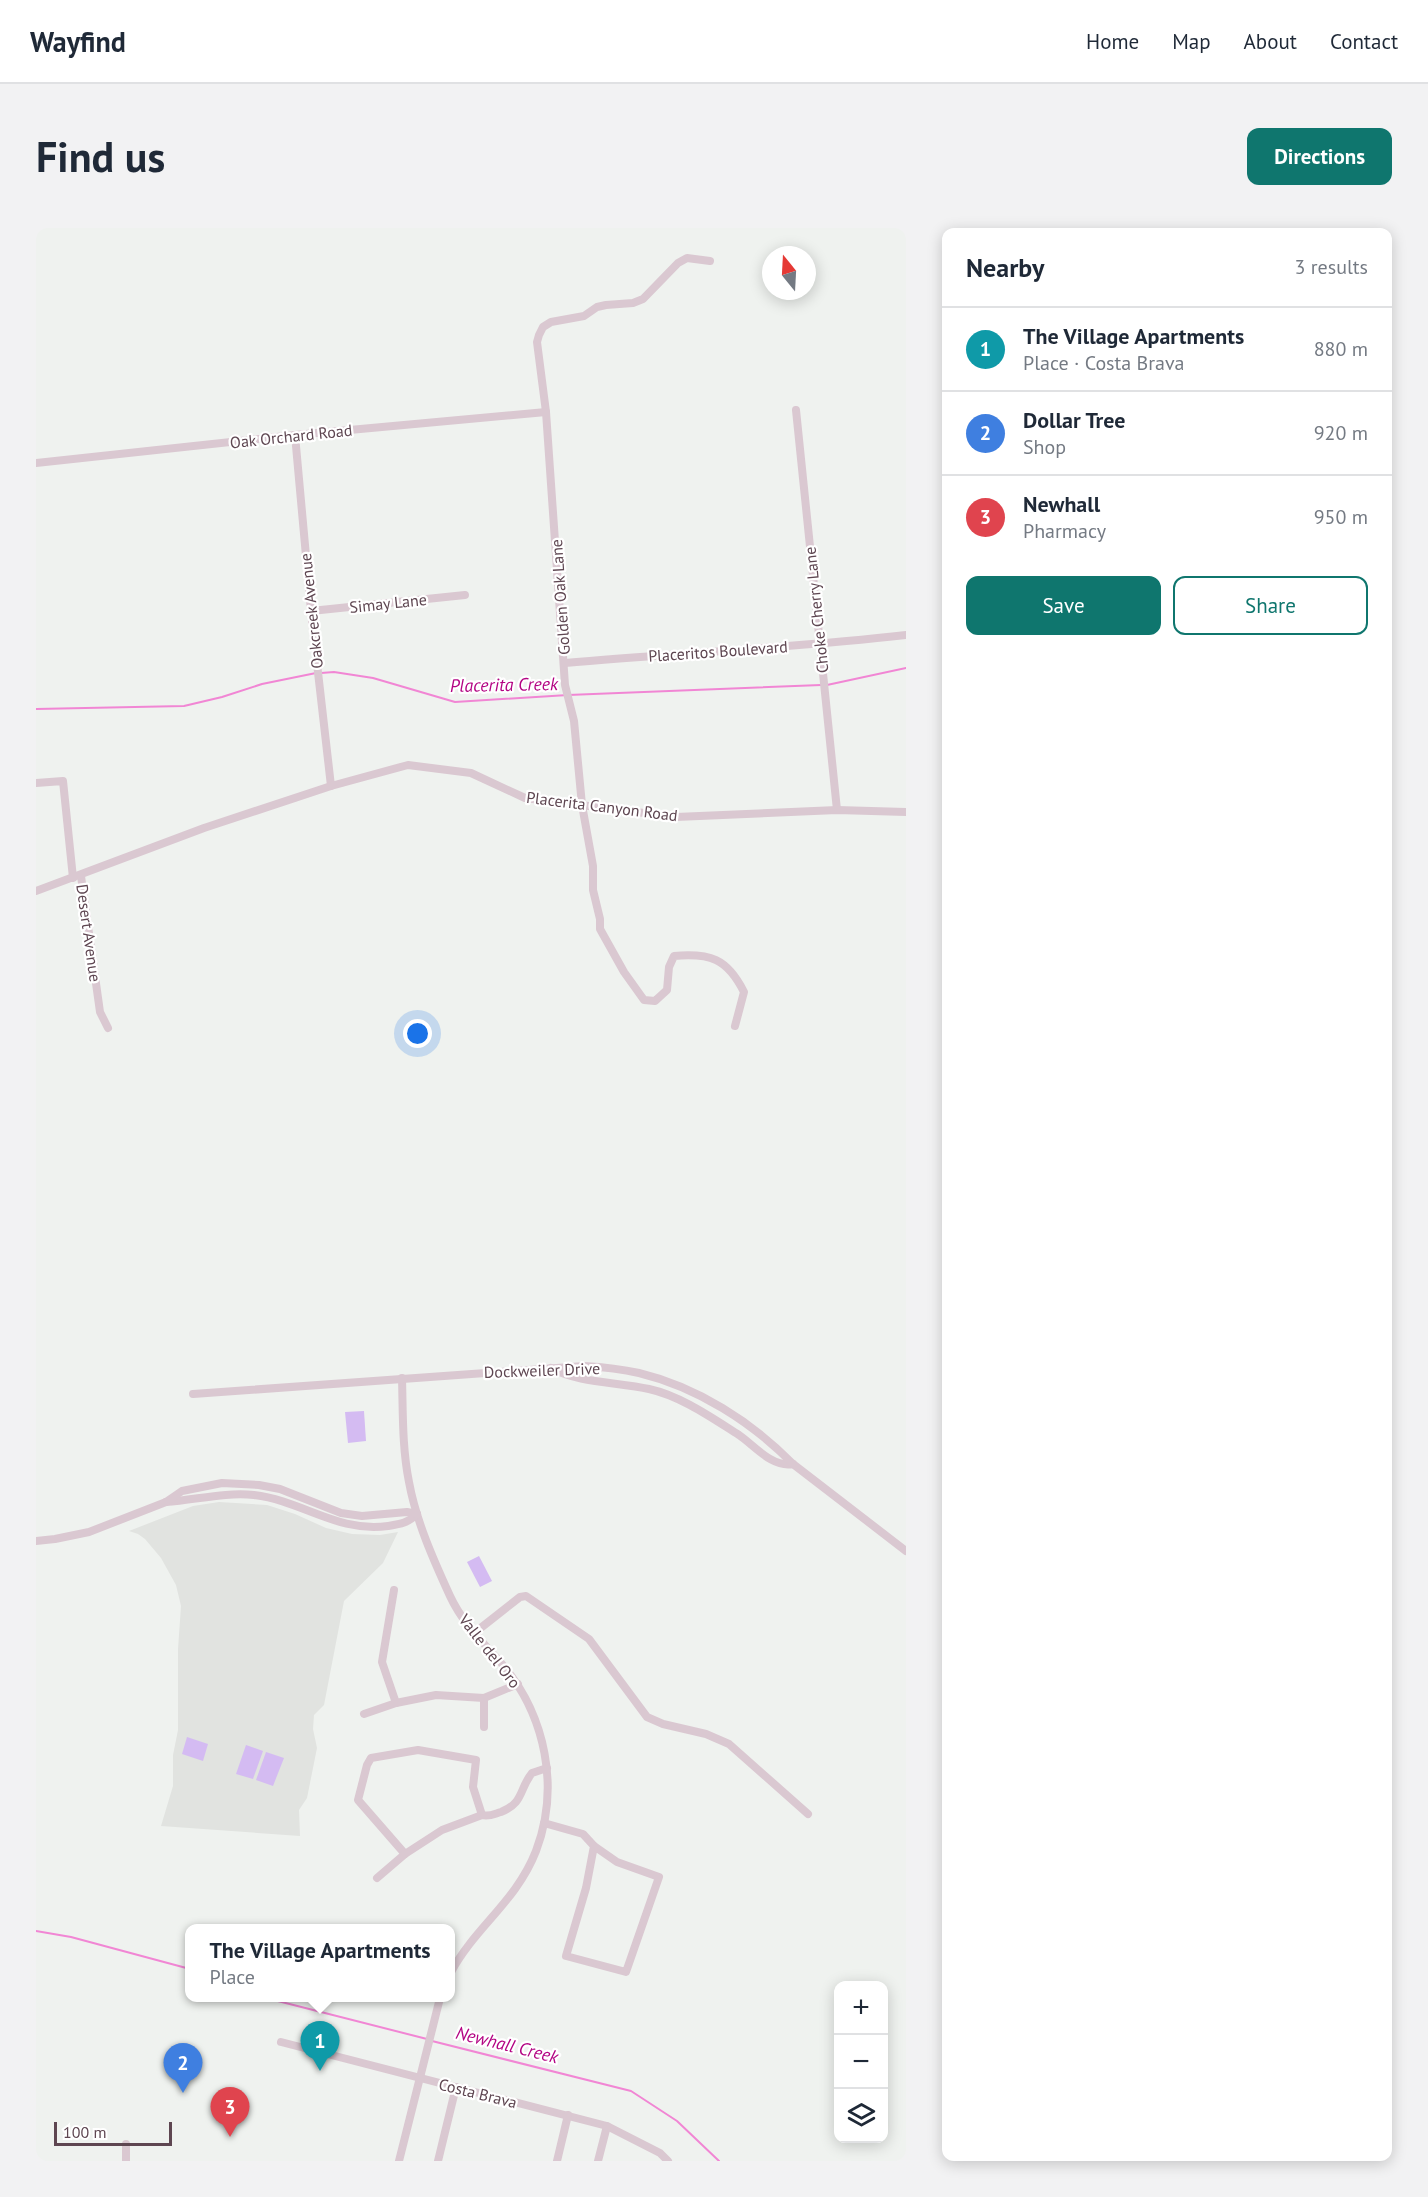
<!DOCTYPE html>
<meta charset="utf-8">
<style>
body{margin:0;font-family:"PT Sans",sans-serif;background:#f2f2f3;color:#1f2937}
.controls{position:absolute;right:18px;bottom:18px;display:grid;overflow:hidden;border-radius:12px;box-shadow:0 3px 15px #0003}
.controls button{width:54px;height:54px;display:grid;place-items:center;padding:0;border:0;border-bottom:2px solid #e0e1e3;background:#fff;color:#1f2937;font:30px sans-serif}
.compass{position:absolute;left:726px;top:18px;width:54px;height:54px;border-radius:50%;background:#fff;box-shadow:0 3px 15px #0003;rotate:342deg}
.scale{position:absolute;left:18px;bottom:15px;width:118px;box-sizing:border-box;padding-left:6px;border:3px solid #5e4651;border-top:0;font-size:16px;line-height:21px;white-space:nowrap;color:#5e4651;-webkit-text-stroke:4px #fff;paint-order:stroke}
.you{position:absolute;left:382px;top:806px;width:21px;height:21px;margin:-15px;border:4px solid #fff;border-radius:50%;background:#1a73e8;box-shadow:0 0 0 9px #1a73e833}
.badge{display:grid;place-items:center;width:39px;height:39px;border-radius:50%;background:#0f766e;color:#fff;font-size:20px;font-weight:700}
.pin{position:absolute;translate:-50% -50px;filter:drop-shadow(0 2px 3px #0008)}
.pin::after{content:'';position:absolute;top:32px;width:21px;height:18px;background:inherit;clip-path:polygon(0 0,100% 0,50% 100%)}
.popup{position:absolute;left:149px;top:1696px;width:270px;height:78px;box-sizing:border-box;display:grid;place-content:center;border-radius:12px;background:#fff;filter:drop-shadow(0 2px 4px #0005);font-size:20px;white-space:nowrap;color:#747a83}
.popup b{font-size:22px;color:#1f2937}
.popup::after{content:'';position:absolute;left:50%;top:100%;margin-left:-12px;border:12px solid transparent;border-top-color:#fff}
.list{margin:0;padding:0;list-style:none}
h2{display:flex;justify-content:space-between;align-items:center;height:78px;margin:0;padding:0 24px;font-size:26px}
h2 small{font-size:20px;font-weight:400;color:#747a83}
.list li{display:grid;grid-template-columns:39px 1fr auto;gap:18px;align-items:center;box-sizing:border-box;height:84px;padding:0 24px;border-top:2px solid #e0e1e3}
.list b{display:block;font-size:22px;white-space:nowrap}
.list p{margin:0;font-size:20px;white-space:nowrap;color:#747a83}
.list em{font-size:20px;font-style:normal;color:#747a83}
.actions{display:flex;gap:12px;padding:18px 24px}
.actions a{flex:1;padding:14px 0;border:2px solid #0f766e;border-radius:12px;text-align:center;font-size:21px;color:#0f766e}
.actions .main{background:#0f766e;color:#fff}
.icon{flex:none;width:33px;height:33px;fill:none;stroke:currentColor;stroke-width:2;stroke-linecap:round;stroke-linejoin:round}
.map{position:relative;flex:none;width:870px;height:1933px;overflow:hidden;border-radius:12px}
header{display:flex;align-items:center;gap:36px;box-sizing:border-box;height:84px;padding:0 30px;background:#fff;border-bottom:2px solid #e0e1e3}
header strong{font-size:28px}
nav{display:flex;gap:33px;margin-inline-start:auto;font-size:21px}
.intro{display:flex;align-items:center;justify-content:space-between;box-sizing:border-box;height:144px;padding:0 36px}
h1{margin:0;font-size:42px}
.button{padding:15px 27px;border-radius:12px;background:#0f766e;color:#fff;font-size:21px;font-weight:700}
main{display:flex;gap:36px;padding:0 36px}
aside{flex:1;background:#fff;border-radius:12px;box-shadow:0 3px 15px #0003}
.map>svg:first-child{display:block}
.education{fill:#e1e3e0}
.green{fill:#d4bbf2}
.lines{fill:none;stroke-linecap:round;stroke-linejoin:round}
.stream{stroke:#f186d4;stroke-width:2}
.street{stroke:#dac8d1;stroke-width:8}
.labels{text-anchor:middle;stroke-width:4.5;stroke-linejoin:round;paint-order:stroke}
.street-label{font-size:16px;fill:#5e4651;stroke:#fff}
.water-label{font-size:18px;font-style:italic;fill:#b30483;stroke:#fff}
</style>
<header>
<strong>Wayfind</strong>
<nav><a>Home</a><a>Map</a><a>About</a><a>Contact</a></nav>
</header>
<div class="intro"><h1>Find us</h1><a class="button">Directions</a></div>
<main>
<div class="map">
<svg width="870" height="1933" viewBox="0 0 870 1933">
<rect width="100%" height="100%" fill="#eff2ef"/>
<polygon class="education" points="183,1274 231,1277 259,1286 290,1300 316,1306 344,1307 362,1304 347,1335 308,1373 288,1477 278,1487 277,1501 281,1520 271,1570 263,1582 264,1608 125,1598 137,1558 137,1527 142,1502 142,1421 145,1378 140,1357 125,1330 109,1311 102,1306 93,1303 157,1278"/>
<g class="green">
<polygon points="328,1183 330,1213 312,1215 309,1184"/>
<polygon points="443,1328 456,1353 444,1359 431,1334"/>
<polygon points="151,1509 172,1516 167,1533 146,1526"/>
<polygon points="210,1517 227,1523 217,1551 200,1546"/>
<polygon points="230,1524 248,1530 237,1558 220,1552"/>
</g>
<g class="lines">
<g class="stream">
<polyline points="285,445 298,444 337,450 419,474 532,467 785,457"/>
<polyline points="791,457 870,440"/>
<polyline points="0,481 148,478 186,469 226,456 280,445"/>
<polyline points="0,1703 35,1709 154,1741"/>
<polyline points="230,1770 391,1811"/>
<polyline points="396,1813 595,1863 641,1893 683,1933"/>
</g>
<g class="street">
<path d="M674 33 651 30 642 35 607 71 597 75 570 77 561 79 548 88 515 94 507 99 503 107 501 114 510 184 529 457 538 493 546 577 557 638V662L564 691V701L588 744 608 772 619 773 631 762 633 739 638 728C674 725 691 730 708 764L699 798"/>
<polyline points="760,182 801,582"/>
<polyline points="259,207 275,383 295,558"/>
<polyline points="0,235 259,207 510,184"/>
<polyline points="275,383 429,367"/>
<path d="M529 435C643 425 757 420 870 407"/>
<polyline points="0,555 27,553 37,650"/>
<polyline points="45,648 64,784 72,800"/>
<polyline points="0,663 168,600 295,558 372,537 435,545 489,570 640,589 801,582 870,584"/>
<path d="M515 1140C542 1155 582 1154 613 1161 645 1168 676 1190 703 1207 719 1218 736 1240 757 1236"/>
<path d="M366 1150C367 1184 366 1219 373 1254 380 1293 398 1333 414 1368 427 1396 447 1414 466 1436 510 1488 524 1560 500 1623 480 1674 440 1698 415 1744"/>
<path d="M157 1166 548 1138C566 1139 585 1141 603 1145 661 1159 716 1194 757 1236L870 1323"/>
<path d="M130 1274C160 1272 188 1264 218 1267 267 1273 301 1305 352 1298 365 1296 372 1295 381 1286"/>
<polyline points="0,1313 19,1311 53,1304 130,1274 146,1263 186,1255 223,1257 244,1261 305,1285 326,1288 371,1284 381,1286"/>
<polyline points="358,1362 346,1434 360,1475"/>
<polyline points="437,1406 484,1369 490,1368 553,1411 611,1489 627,1496 670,1506 693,1516 772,1586"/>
<polyline points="328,1486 360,1475 400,1467 448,1470 482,1456"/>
<polyline points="448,1499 448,1470"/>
<polyline points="508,1595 547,1606 558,1618 581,1634 623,1649 590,1744 530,1728 550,1660 558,1618"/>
<polyline points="369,1626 322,1572 331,1537 335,1530 382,1522 440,1532 437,1559 446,1587"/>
<path d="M341 1650 369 1626 406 1602 446 1587C453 1589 458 1586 465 1584 488 1575 483 1561 496 1545L511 1540"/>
<polyline points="245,1814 571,1898 624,1925 632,1933"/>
<polyline points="90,1933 90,1916"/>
<polyline points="363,1933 404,1770"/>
<polyline points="402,1933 420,1859"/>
<polyline points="521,1933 532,1887"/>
<polyline points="562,1933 571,1898"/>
</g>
</g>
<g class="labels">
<g class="street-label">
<text transform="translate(255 208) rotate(-6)" y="6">Oak Orchard Road</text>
<text transform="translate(524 369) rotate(-94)" y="6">Golden Oak Lane</text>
<text transform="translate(352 375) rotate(-6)" y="6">Simay Lane</text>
<text transform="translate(780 382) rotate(-96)" y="6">Choke Cherry Lane</text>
<text transform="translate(275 383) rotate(-96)" y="6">Oakcreek Avenue</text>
<text transform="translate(682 423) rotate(-4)" y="6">Placeritos Boulevard</text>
<text transform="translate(566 578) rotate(7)" y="6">Placerita Canyon Road</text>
<text transform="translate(53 705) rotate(82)" y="6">Desert Avenue</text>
<text transform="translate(506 1142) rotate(-2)" y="6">Dockweiler Drive</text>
<text transform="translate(454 1423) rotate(52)" y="6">Valle del Oro</text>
<text transform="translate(442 1865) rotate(14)" y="6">Costa Brava</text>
</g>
<g class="water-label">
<text transform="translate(468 457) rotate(-1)" y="6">Placerita Creek</text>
<text transform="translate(471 1817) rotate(14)" y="6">Newhall Creek</text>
</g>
</g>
</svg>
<div class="controls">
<button>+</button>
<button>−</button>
<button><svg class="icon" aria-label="layers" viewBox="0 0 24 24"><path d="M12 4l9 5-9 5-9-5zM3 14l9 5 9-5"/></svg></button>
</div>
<svg class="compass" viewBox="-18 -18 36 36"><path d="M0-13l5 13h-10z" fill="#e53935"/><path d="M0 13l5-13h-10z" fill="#747a83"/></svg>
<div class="scale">100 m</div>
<div class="you"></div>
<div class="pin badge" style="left:284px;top:1843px;background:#0f9aa8">1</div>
<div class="popup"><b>The Village Apartments</b>Place</div>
<div class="pin badge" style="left:147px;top:1865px;background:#3f7fe0">2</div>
<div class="pin badge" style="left:194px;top:1909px;background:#e0444e">3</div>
</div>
<aside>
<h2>Nearby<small>3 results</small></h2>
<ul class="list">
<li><span class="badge" style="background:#0f9aa8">1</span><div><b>The Village Apartments</b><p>Place · Costa Brava</p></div><em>880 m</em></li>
<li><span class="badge" style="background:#3f7fe0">2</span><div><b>Dollar Tree</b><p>Shop</p></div><em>920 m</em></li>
<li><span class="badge" style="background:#e0444e">3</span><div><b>Newhall</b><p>Pharmacy</p></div><em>950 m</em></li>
</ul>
<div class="actions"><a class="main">Save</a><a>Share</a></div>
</aside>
</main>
